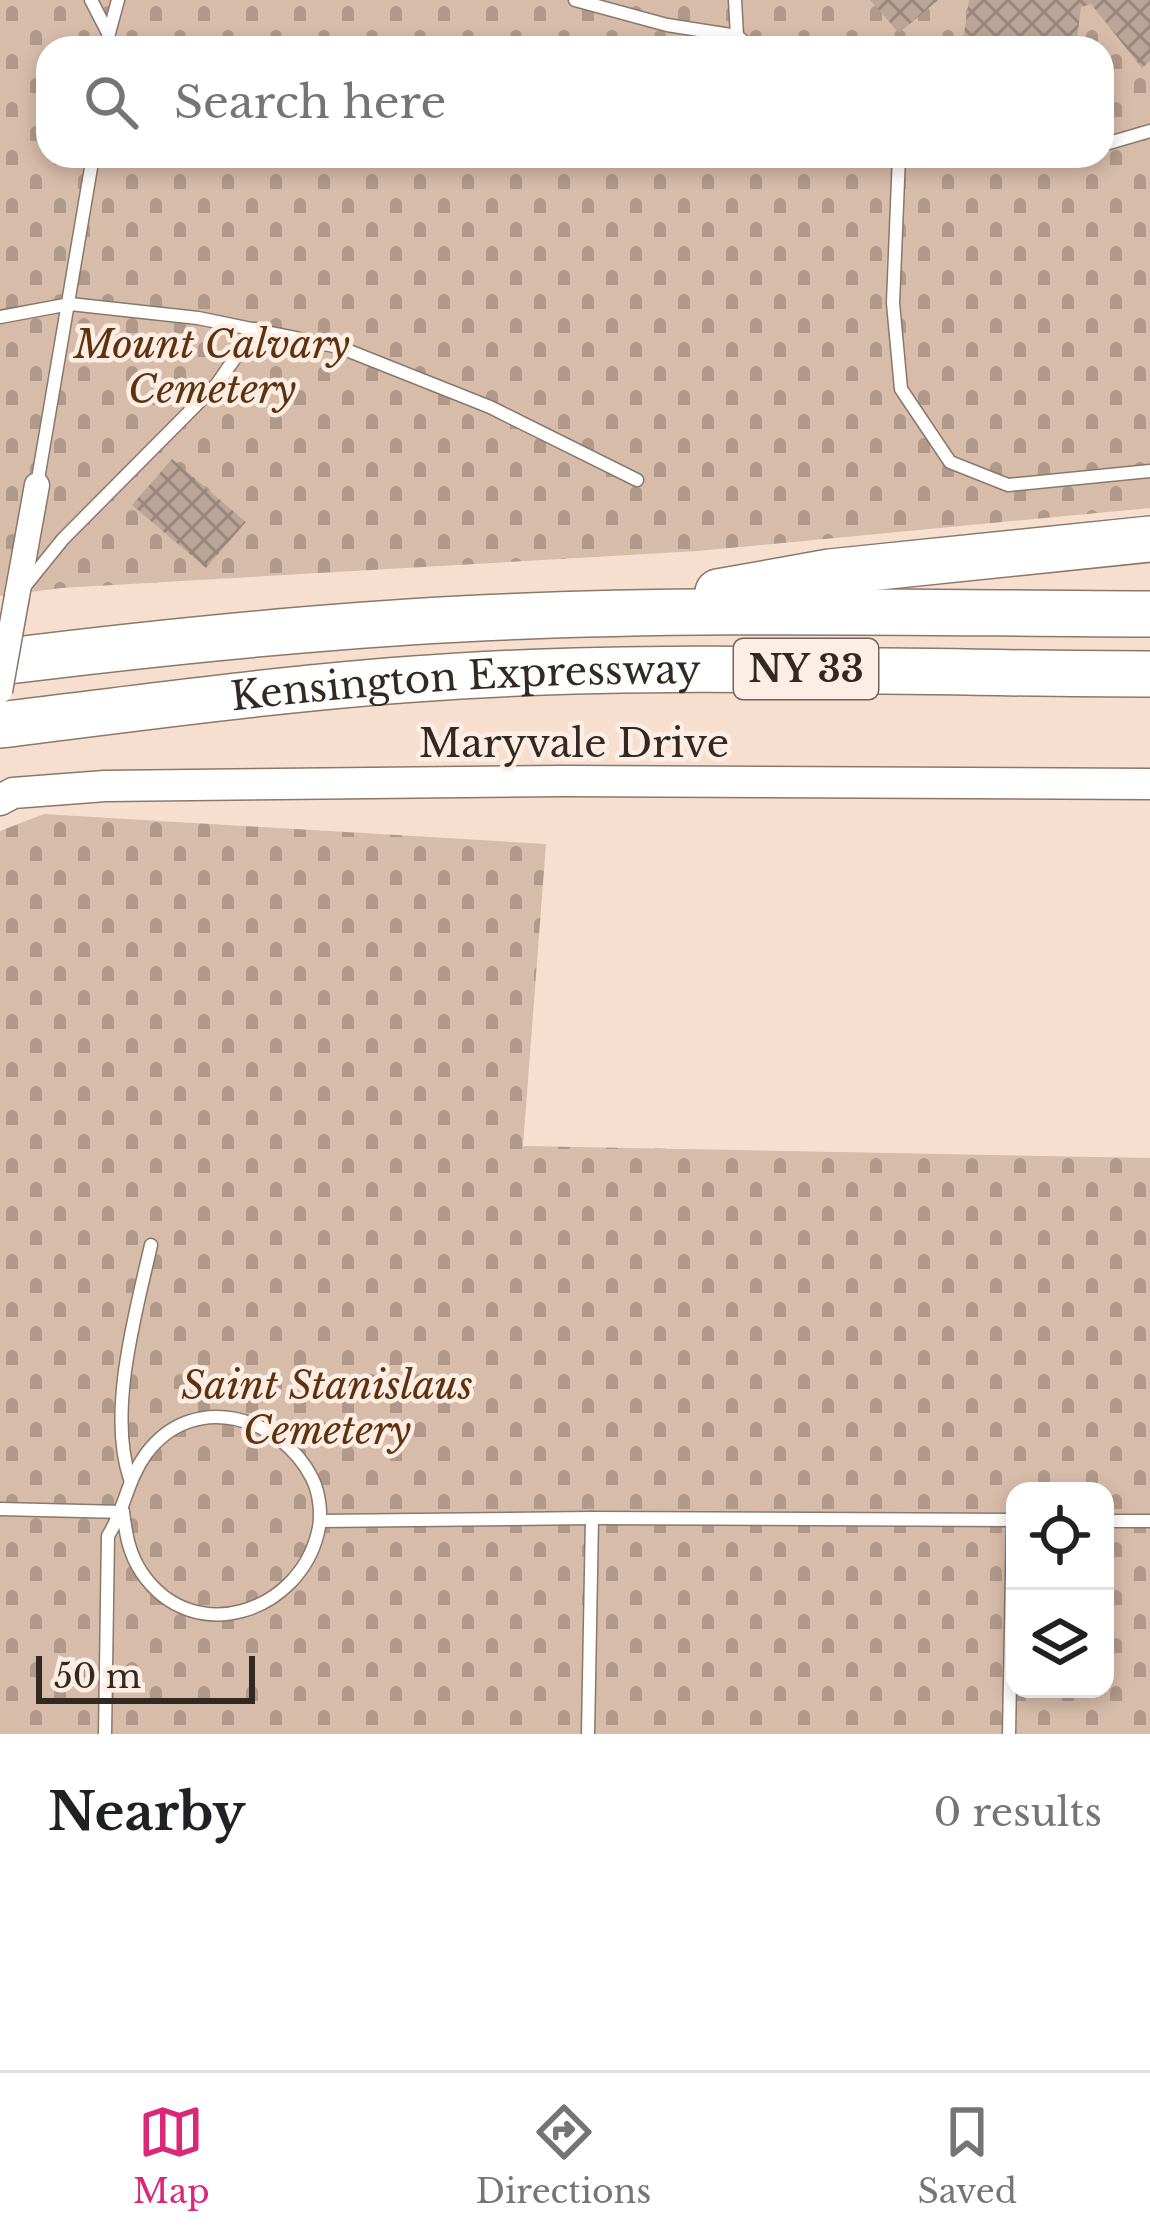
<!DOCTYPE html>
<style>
body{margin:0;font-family:"Libre Baskerville",serif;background:#f6f6f6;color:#202124}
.controls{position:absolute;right:36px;bottom:36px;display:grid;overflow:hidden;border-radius:24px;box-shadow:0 6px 18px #0003}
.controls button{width:108px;height:108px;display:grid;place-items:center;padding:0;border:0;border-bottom:3px solid #e0e0e0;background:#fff;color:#202124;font:60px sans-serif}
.scale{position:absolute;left:36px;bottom:30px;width:219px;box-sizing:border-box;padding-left:12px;border:6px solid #322923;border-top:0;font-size:33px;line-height:42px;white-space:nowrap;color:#322923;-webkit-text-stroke:9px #fdeee5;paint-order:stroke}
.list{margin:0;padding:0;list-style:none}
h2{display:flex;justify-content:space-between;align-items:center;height:156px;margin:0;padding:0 48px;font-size:51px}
h2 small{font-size:39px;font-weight:400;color:#757577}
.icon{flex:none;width:66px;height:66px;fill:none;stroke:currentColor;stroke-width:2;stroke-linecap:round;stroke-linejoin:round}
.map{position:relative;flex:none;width:1150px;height:1734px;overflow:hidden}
.search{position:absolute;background:#fff;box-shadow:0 6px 18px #0003;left:36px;right:36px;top:36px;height:132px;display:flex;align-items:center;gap:30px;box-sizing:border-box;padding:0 42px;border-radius:36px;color:#757577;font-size:45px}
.sheet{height:336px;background:#fff}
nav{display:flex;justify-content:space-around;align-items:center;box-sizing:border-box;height:168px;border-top:3px solid #e0e0e0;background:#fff;font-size:33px;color:#757577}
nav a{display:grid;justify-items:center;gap:6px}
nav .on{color:#db2777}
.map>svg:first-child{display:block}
.cemetery{fill:url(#cemetery-stones);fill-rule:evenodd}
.building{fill:url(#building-cross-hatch)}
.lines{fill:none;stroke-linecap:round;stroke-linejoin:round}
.service-casing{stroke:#8c7769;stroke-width:15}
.minor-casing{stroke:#8c7769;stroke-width:27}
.tertiary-casing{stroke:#8c7769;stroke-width:33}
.motorway-casing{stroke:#8c7769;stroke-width:48}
.service{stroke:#fff;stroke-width:12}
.minor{stroke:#fff;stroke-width:24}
.tertiary{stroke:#fff;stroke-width:30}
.motorway{stroke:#fff;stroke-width:45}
.minor-bridge-casing{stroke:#8c7769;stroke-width:27;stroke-linecap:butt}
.minor-bridge{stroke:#fff;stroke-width:24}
.labels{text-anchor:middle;stroke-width:9;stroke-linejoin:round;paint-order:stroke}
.shield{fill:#fdeee5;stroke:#6f645d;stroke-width:3}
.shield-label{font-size:36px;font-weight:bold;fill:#322923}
.park-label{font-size:39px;font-style:italic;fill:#5e320f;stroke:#fdeee5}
.street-label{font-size:39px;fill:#322923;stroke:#fdeee5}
</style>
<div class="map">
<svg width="1150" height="1734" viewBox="0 0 1150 1734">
<defs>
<pattern id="cemetery-stones" width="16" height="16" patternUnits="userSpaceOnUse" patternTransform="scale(3)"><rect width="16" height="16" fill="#d8bcaa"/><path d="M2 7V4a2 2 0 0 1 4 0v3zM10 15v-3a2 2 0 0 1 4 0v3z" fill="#b0998a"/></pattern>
<pattern id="building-cross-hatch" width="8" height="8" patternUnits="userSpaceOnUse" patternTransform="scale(3)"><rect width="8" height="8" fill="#bca597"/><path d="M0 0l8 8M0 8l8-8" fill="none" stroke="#99867b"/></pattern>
</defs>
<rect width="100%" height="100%" fill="#f7dfcf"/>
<g class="cemetery">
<path d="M0 0H1150V508L698 551 61 588 0 596ZM48 48H1102V156H48Z"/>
<path d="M44 814 546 844 523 1146 1150 1158V1734H0V831ZM1015 1491H1105V1689H1015Z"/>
</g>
<g class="building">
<polygon points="870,0 938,0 899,33"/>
<polygon points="969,0 1150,0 1150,61 1142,68 1091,4 1081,7 1076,48 962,48"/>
<polygon points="172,459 246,522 206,568 132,505"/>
</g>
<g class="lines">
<g class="service-casing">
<g id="service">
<polyline points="91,0 107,31"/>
<polyline points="575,0 667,25 737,36 752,48"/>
<polyline points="735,0 737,36"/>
<polyline points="105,48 118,0"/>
<polyline points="1102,145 1150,131"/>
<polyline points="899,156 893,303 901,389 950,462 1008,485 1150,471"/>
<polyline points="0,317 70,304 198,318 339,347 490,407 637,480"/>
<polyline points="37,485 93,156"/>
<polyline points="25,586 63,539 217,384 255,329"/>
<path d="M130 1479C107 1412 136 1312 151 1245"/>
<polyline points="0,1509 123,1512"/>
<polyline points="321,1521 592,1518 1015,1520"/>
<polyline points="1105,1521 1150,1521"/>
<path d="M105 1734 108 1536C125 1509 127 1480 146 1454 193 1390 280 1416 312 1478 320 1494 322 1516 318 1532 299 1613 193 1648 142 1573 129 1554 126 1535 123 1512"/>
<polyline points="588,1734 592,1518"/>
<polyline points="1009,1734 1013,1520"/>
</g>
</g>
<g class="minor-casing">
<polyline id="minor" points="17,596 37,485"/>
</g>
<g class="tertiary-casing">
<polyline id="tertiary" points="0,800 13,793 105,786 563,781 1150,784"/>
</g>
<g class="motorway-casing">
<g id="motorway">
<polyline points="718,592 830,572 1150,539"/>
<path d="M0 662C153 643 307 627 461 619 690 607 920 613 1150 614"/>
<path id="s1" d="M0 725C153 706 306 685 460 676 690 662 920 674 1150 674"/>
</g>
</g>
<use href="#service" class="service"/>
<use href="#minor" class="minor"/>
<use href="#tertiary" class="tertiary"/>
<use href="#motorway" class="motorway"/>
<g class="minor-bridge-casing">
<polyline id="minor-bridge" points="0,691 17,596"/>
</g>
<use href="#minor-bridge" class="minor-bridge"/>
</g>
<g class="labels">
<rect class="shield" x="734" y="639" width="144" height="60" rx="9"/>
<g class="shield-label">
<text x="806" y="682">NY 33</text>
</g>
<g class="park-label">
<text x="212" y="358">Mount Calvary<tspan x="212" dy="45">Cemetery</tspan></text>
<text x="327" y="1399">Saint Stanislaus<tspan x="327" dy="45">Cemetery</tspan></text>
</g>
<g class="street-label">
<text dy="14" stroke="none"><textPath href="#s1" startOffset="468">Kensington Expressway</textPath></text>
<text x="574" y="757">Maryvale Drive</text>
</g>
</g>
</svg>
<div class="controls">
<button><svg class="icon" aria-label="locate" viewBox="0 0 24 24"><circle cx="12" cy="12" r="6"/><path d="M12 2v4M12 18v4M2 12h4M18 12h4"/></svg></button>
<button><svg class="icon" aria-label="layers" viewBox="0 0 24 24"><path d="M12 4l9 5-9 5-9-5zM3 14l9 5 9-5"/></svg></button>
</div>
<div class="scale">50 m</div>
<div class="search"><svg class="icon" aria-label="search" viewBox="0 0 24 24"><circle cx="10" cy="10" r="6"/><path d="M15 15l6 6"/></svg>Search here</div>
</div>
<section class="sheet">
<h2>Nearby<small>0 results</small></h2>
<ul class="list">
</ul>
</section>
<nav>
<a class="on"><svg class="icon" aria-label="map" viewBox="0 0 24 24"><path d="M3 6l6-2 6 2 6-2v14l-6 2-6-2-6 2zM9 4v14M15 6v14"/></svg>Map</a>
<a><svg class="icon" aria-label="directions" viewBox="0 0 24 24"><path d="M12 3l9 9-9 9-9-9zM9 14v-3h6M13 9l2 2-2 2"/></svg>Directions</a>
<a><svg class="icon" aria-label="saved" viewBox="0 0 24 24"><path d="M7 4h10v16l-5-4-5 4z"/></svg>Saved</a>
</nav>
